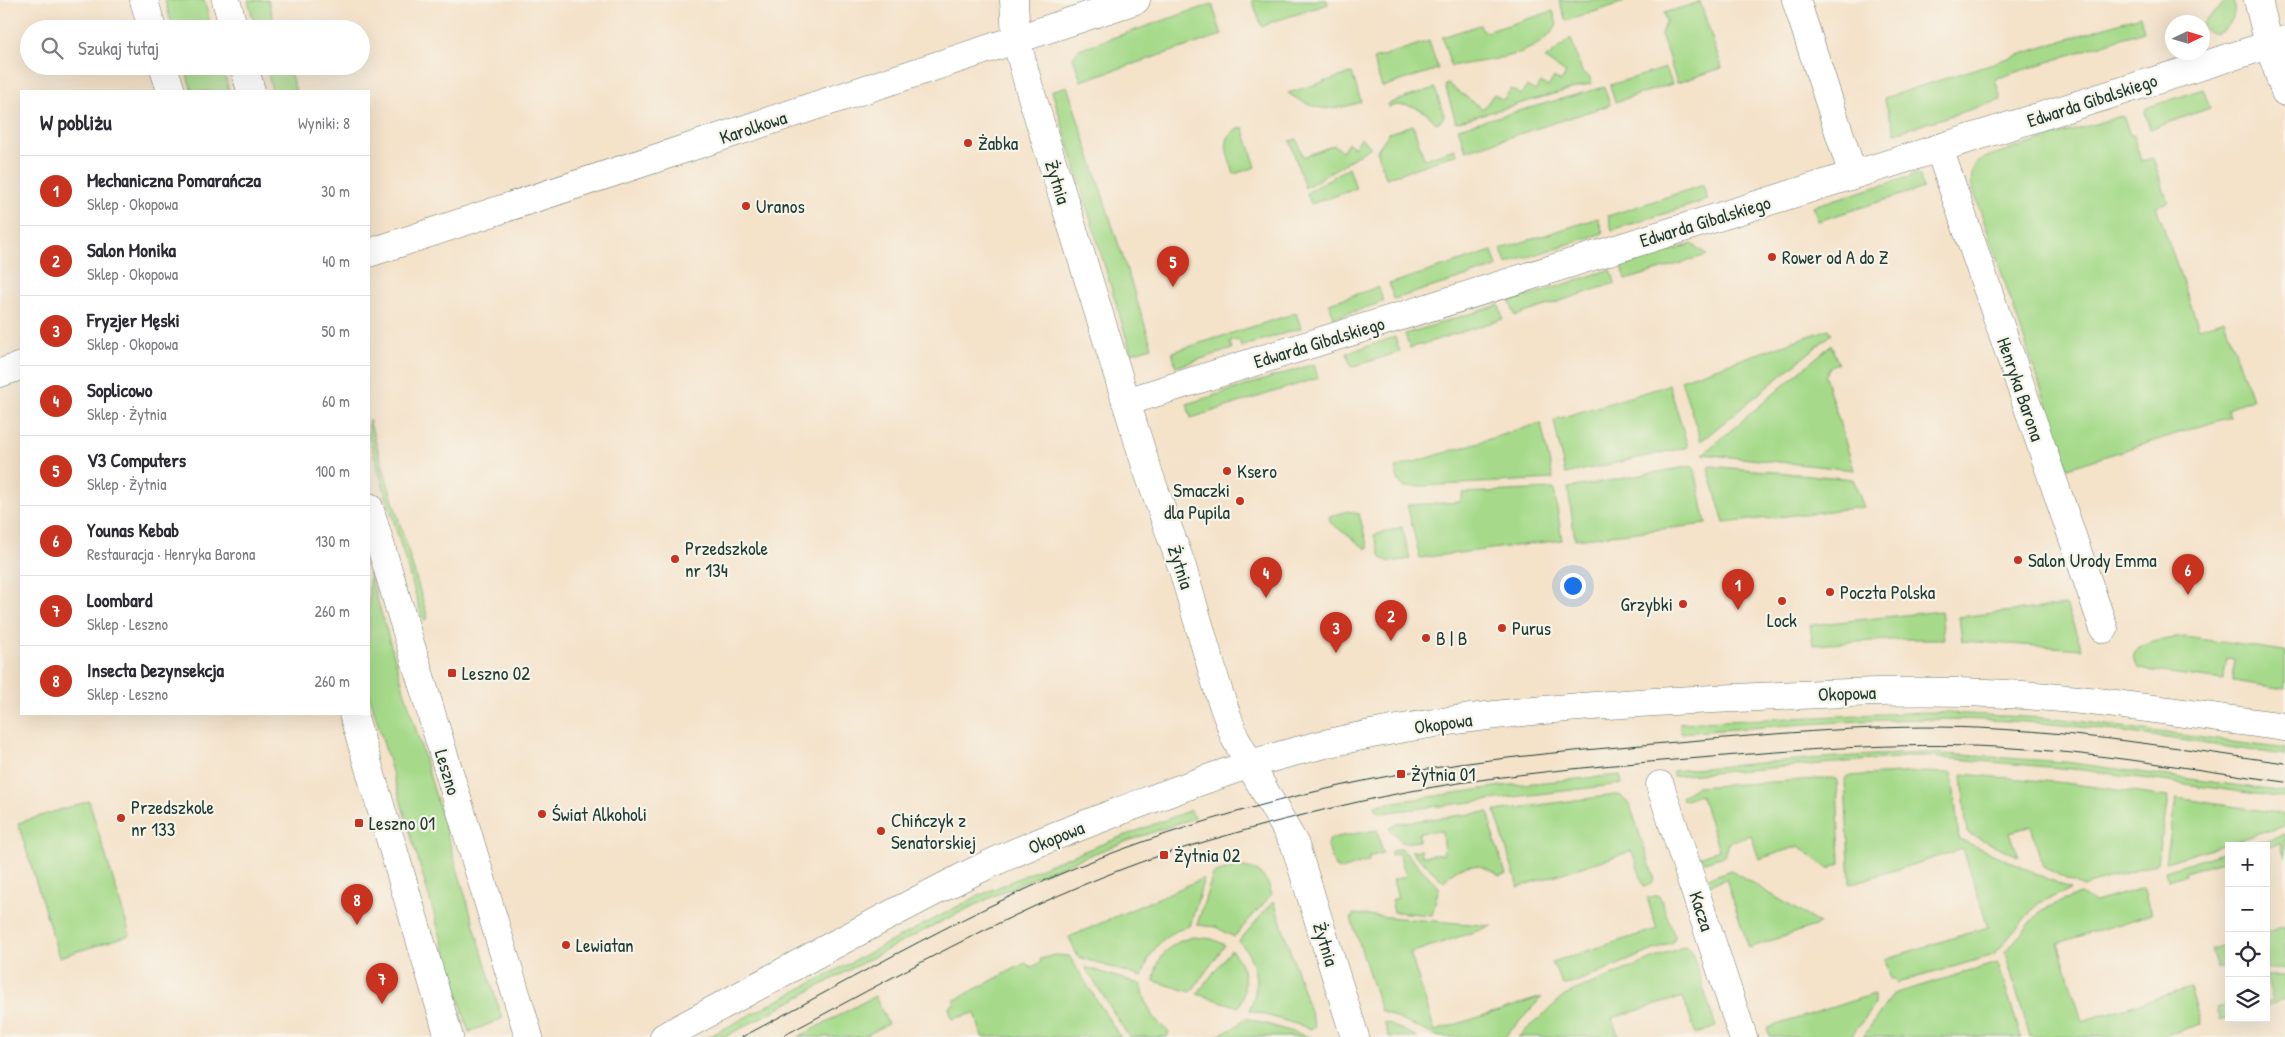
<!DOCTYPE html>
<html lang="pl">
<meta charset="utf-8">
<style>
body{margin:0;font-family:"Patrick Hand",sans-serif;background:#f2f2f3;color:#2b2b33}
.controls{position:absolute;right:15px;bottom:15px;display:grid;overflow:hidden;border-radius:0px;box-shadow:0 5px 20px #0002}
.controls button{width:45px;height:45px;display:grid;place-items:center;padding:0;border:0;border-bottom:1px solid #e1e1e2;background:#fff;color:#2b2b33;font:25px sans-serif}
.compass{position:absolute;left:2165px;top:15px;width:45px;height:45px;border-radius:50%;background:#fff;box-shadow:0 5px 20px #0002;rotate:86deg}
.you{position:absolute;left:1572px;top:585px;width:18px;height:18px;margin:-12px;border:4px solid #fff;border-radius:50%;background:#1a73e8;box-shadow:0 0 0 8px #1a73e833}
.badge{display:grid;place-items:center;width:32px;height:32px;border-radius:50%;background:#c8321e;color:#fff;font-size:16px;font-weight:700}
.pin{position:absolute;translate:-50% -41px;filter:drop-shadow(0 1px 2px #0008)}
.pin::after{content:'';position:absolute;top:26px;width:18px;height:15px;background:inherit;clip-path:polygon(0 0,100% 0,50% 100%)}
.list{margin:0;padding:0;list-style:none}
h2{display:flex;justify-content:space-between;align-items:center;height:65px;margin:0;padding:0 20px;font-size:21px}
h2 small{font-size:16px;font-weight:400;color:#7c7c81}
.list li{display:grid;grid-template-columns:32px 1fr auto;gap:15px;align-items:center;box-sizing:border-box;height:70px;padding:0 20px;border-top:1px solid #e1e1e2}
.list b{display:block;font-size:19px;white-space:nowrap}
.list p{margin:0;font-size:16px;white-space:nowrap;color:#7c7c81}
.list em{font-size:16px;font-style:normal;color:#7c7c81}
.icon{flex:none;width:28px;height:28px;fill:none;stroke:currentColor;stroke-width:2;stroke-linecap:round;stroke-linejoin:round}
.map{position:relative;flex:none;width:2285px;height:1037px;overflow:hidden}
.search{position:absolute;background:#fff;box-shadow:0 5px 20px #0002;left:20px;top:20px;width:350px;height:55px;display:flex;align-items:center;gap:12px;box-sizing:border-box;padding:0 18px;border-radius:28px;color:#7c7c81;font-size:19px}
.panel{position:absolute;background:#fff;box-shadow:0 5px 20px #0002;left:20px;top:90px;width:350px;height:625px;border-radius:0px}
.map>svg:first-child{display:block}
.green{fill:#a6da8a;stroke:#628c5f}
.lines{fill:none;stroke-linecap:round;stroke-linejoin:round}
.minor-casing{stroke:#6a7768;stroke-width:29}
.secondary-casing{stroke:#6a7768;stroke-width:29}
.minor{stroke:#fff;stroke-width:28}
.secondary{stroke:#fff;stroke-width:28}
.tram{stroke:#1f3d34;stroke-width:1}
.poi-dot{fill:#c8321e;stroke:#f7f3e8;stroke-width:2}
.labels{text-anchor:middle;stroke-width:4.5;stroke-linejoin:round;paint-order:stroke}
.street-label{font-size:19px;fill:#1f3d34;stroke:#f7f3e8}
.poi-label{font-size:19px;fill:#1f3d34;stroke:#f7f3e8;text-anchor:start}
</style>
<div class="map">
<svg width="2285" height="1037" viewBox="0 0 2285 1037">
<rect width="100%" height="100%" fill="#f7f3e8"/>
<filter id="ink" filterUnits="userSpaceOnUse"><feTurbulence type="fractalNoise" baseFrequency=".02" numOctaves="2"/><feDisplacementMap in="SourceGraphic" scale="10" xChannelSelector="R" yChannelSelector="G"/><feConvolveMatrix kernelMatrix="1 2 1 2 8 2 1 2 1" color-interpolation-filters="sRGB"/></filter>
<filter id="wash" filterUnits="userSpaceOnUse"><feTurbulence type="fractalNoise" baseFrequency=".0096" numOctaves="4" result="noise"/><feDisplacementMap in="SourceGraphic" scale="20" xChannelSelector="R" yChannelSelector="G"/><feGaussianBlur stdDeviation="1.12" result="paint"/><feColorMatrix in="noise" values="0 0 0 0 0 0 0 0 0 0 0 0 0 0 0 0 0 1.4 0 .05"/><feComposite in="paint" operator="in"/></filter>
<g filter="url(#wash)">
<rect width="100%" height="100%" fill="#f4e2c9"/>
<g class="green">
<polygon points="165,0 204,0 212,29 173,29"/>
<polygon points="248,0 268,0 276,29 256,29"/>
<polygon points="1252,0 1327,0 1328,4 1272,22 1262,27"/>
<polygon points="1559,0 1623,0 1624,2 1566,21"/>
<path d="M2227 0H2233C2240 21 2217 45 2203 27V23Z"/>
<polygon points="1700,2 1722,68 1677,83 1661,34 1666,21 1664,13"/>
<polygon points="1212,4 1222,35 1081,81 1073,57 1079,49"/>
<path d="M1553 11 1557 24C1541 57 1484 61 1451 66L1442 37 1480 25 1482 30 1486 32Z"/>
<polygon points="2140,16 2144,31 1995,79 2001,100 1895,133 1884,98"/>
<polygon points="1571,38 1582,72 1590,78 1592,83 1456,122 1445,85 1448,84 1483,109 1494,94 1503,100 1511,89 1521,95 1527,86 1535,91 1541,82 1548,87 1554,77 1561,82 1566,73 1545,59"/>
<polygon points="1429,41 1438,69 1382,87 1373,59"/>
<polygon points="184,66 222,66 229,91 192,91"/>
<polygon points="266,66 288,66 296,91 272,91"/>
<polygon points="1666,68 1672,84 1615,102 1610,85"/>
<path d="M1352 73 1361 102C1330 112 1315 111 1288 93Z"/>
<polygon points="1067,86 1152,347 1131,353 1052,91"/>
<polygon points="1604,87 1610,105 1466,151 1458,128"/>
<path d="M1435 88 1444 115 1441 121 1436 123C1422 107 1409 102 1388 107L1387 104Z"/>
<polygon points="2203,89 2210,108 2150,129 2145,113 2146,108"/>
<polygon points="2121,116 2124,117 2130,136 2133,135 2141,161 2153,158 2168,202 2156,206 2199,328 2224,320 2252,399 2227,409 2230,417 2068,468 1971,183 1973,169 1976,163 1989,156"/>
<polygon points="1413,125 1424,159 1455,149 1457,154 1386,178 1377,150 1389,133"/>
<path d="M1243 127 1256 167 1234 174C1228 155 1217 135 1243 127Z"/>
<polygon points="1361,138 1371,147 1305,188 1290,141 1297,139 1303,157 1334,145 1342,151 1348,143 1354,147"/>
<polygon points="1349,167 1356,189 1311,204 1307,193"/>
<polygon points="1919,174 1923,188 1818,221 1813,206"/>
<polygon points="1703,185 1708,200 1612,230 1608,216"/>
<polygon points="1598,218 1603,233 1506,264 1501,249"/>
<polygon points="1692,244 1707,255 1626,280 1622,266"/>
<polygon points="1492,251 1497,267 1394,299 1389,284"/>
<polygon points="1611,269 1615,283 1515,316 1510,302"/>
<polygon points="1379,287 1383,302 1334,318 1329,303"/>
<polygon points="1499,305 1503,319 1410,348 1405,334"/>
<polygon points="1296,313 1301,328 1241,347 1239,340 1230,342 1232,349 1176,367 1172,352"/>
<polygon points="1829,329 1832,334 1701,441 1681,380"/>
<polygon points="1395,337 1400,352 1351,367 1347,353"/>
<polygon points="1831,345 1838,363 1830,368 1825,376 1854,470 1703,454"/>
<polygon points="1314,364 1318,378 1191,418 1187,404"/>
<polygon points="1669,385 1688,447 1565,474 1554,420"/>
<polygon points="369,420 428,618 425,620 422,617 369,438"/>
<polygon points="1541,423 1553,479 1404,487 1399,482 1395,468"/>
<polygon points="1692,466 1695,470 1706,524 1575,539 1568,488"/>
<polygon points="1710,466 1853,479 1864,507 1724,523 1708,468"/>
<polygon points="1554,489 1562,540 1420,558 1407,505 1460,502 1463,493"/>
<polygon points="1347,511 1359,514 1368,548 1365,548 1331,523 1329,517"/>
<polygon points="1402,527 1410,559 1390,562 1381,558 1374,535"/>
<polygon points="369,572 502,1019 469,1032 369,694"/>
<polygon points="2066,605 2082,649 1962,641 1959,617"/>
<polygon points="1941,611 1944,639 1904,639 1813,645 1810,625"/>
<path d="M2185 637 2285 651V689L2233 681 2235 659 2227 658 2223 680 2139 669C2117 642 2170 639 2185 637Z"/>
<path d="M1927 712 2062 719 2285 749V755C2194 743 2102 726 2010 721 1900 715 1790 725 1681 733L1680 723Z"/>
<path d="M1929 753 2065 762 2285 792V798L2084 770 1920 756 1673 776V771C1758 763 1843 755 1929 753Z"/>
<polygon points="1917,772 1952,773 1959,839 2071,889 2037,904 1994,955 1897,983 1894,978 1891,979 1885,959 1988,927 1963,849 1850,884 1845,779 1847,776"/>
<polygon points="1962,774 2066,783 2168,797 2158,863 2083,887 2043,867 2031,826 2010,832 2018,856 1967,833"/>
<polygon points="1620,775 1622,784 1381,813 1376,810 1375,805 1502,786"/>
<polygon points="1833,778 1837,780 1840,864 1828,869 1799,846 1759,859 1751,835 1728,843 1724,856 1705,862 1699,857 1719,850 1701,795 1683,801 1682,796 1696,787"/>
<polygon points="1614,795 1620,795 1630,805 1654,877 1652,884 1644,886 1632,851 1518,887 1495,811"/>
<polygon points="2176,798 2285,814 2285,826 2166,862"/>
<polygon points="89,801 130,935 59,957 18,823"/>
<path d="M1191 810 1194 818C1146 834 1098 851 1052 870 939 918 832 980 725 1037H708L974 898 1048 865Z"/>
<path d="M1488 812 1492 826 1490 827 1506 874 1499 876C1481 861 1457 861 1444 882L1411 851 1421 850 1422 856 1444 854 1442 831 1419 833V841L1403 843 1389 828 1398 823Z"/>
<polygon points="1377,830 1383,853 1368,857 1369,861 1341,870 1335,867 1327,844 1331,838"/>
<polygon points="2285,834 2285,858 2280,843 2266,847 2247,846"/>
<polygon points="1401,848 1439,887 1432,915 1394,912 1391,900 1398,898 1393,880 1406,876 1399,853 1391,855 1391,851"/>
<polygon points="2229,851 2229,859 2185,872 2186,875 2168,880 2165,871"/>
<path d="M1238 866C1257 868 1266 875 1272 894L1234 937 1216 927 1197 925 1213 874Z"/>
<polygon points="1731,870 1820,924 1749,948 1726,879 1708,885 1706,879"/>
<path d="M1204 878 1190 926C1162 934 1150 950 1142 977L1078 957 1069 937Z"/>
<polygon points="2143,888 2151,914 2058,943 2082,1021 2190,988 2201,1024 2160,1037 2030,1037 2005,952 2042,910 2079,894 2095,902"/>
<polygon points="1659,895 1675,937 1673,942 1571,984 1563,985 1552,962 1657,929 1647,898"/>
<path d="M1274 901 1315 1027 1312 1029 1249 1010C1261 986 1257 961 1239 941Z"/>
<polygon points="1354,914 1492,926 1410,953 1435,1031 1542,997 1505,1037 1439,1037 1381,1011 1351,918"/>
<polygon points="2285,926 2285,969 2266,969 2266,932"/>
<path d="M1193 937 1212 939 1225 945 1191 992 1154 981C1156 957 1170 942 1193 937Z"/>
<polygon points="2229,944 2229,968 2217,968 2211,949"/>
<polygon points="1685,946 1691,950 1716,1027 1696,1034 1683,997 1612,1018 1619,1037 1518,1037 1563,997 1573,991"/>
<path d="M1231 950C1247 967 1248 986 1239 1007L1197 994Z"/>
<polygon points="1055,955 1069,956 1120,1037 982,1037 975,1013 952,1019 949,1007 955,1004 953,1001 1025,963 1032,967 1041,962 1040,959"/>
<polygon points="1998,963 2021,1037 1863,1037 1893,994"/>
<path d="M1085 967 1142 985C1144 1004 1154 1021 1169 1032L1167 1037H1129Z"/>
<polygon points="2266,976 2285,976 2285,1000 2266,1006 2266,1002 2273,1000"/>
<polygon points="1874,994 1874,1005 1851,1037 1770,1037 1767,1028"/>
<polygon points="875,996 888,1024 863,1037 798,1037"/>
<polygon points="2229,1005 2229,1017 2220,1020 2216,1009"/>
<polygon points="1246,1018 1310,1037 1214,1037 1232,1029"/>
<polygon points="1384,1022 1418,1037 1389,1037"/>
</g>
</g>
<g filter="url(#ink)">
<g class="lines">
<g class="minor-casing">
<g id="minor">
<polyline points="1014,0 1016,39 1029,87 1146,466 1182,567 1219,693 1235,738 1295,845 1355,1037"/>
<polyline points="1796,0 1853,175"/>
<polyline points="2258,0 2269,45 2285,92"/>
<polyline points="1939,148 2104,629"/>
<polyline points="369,253 1136,0"/>
<polyline points="0,373 21,366"/>
<polyline points="1126,402 2285,40"/>
<polyline points="1660,785 1743,1037"/>
</g>
</g>
<g class="secondary-casing">
<g id="secondary">
<polyline points="144,0 152,29"/>
<polyline points="226,0 234,29"/>
<polyline points="163,66 171,91"/>
<polyline points="244,66 251,91"/>
<polyline points="369,507 529,1037"/>
<polyline points="353,714 449,1037"/>
<path d="M664 1037C766 982 867 925 971 873 1019 849 1070 830 1120 811 1163 795 1205 779 1248 765 1404 716 1572 705 1735 698 1826 694 1916 688 2007 694 2100 699 2193 715 2285 727"/>
</g>
</g>
<use href="#minor" class="minor"/>
<use href="#secondary" class="secondary"/>
<g class="tram">
<path d="M742 1037C860 975 977 905 1102 857 1217 813 1338 782 1460 764 1539 753 1620 747 1700 740 1799 732 1898 723 1997 729 2094 734 2190 750 2285 763"/>
<path d="M781 1037C894 977 1005 914 1125 868 1169 851 1215 839 1260 826 1325 809 1391 793 1459 783 1539 771 1620 764 1700 758 1799 750 1898 742 1997 747 2094 752 2190 769 2285 782"/>
</g>
</g>
</g>
<g class="poi-dot">
<circle cx="968" cy="143" r="5"/>
<circle cx="746" cy="206" r="5"/>
<circle cx="1772" cy="257" r="5"/>
<circle cx="1227" cy="471" r="5"/>
<circle cx="1240" cy="501" r="5"/>
<circle cx="675" cy="559" r="5"/>
<circle cx="2018" cy="560" r="5"/>
<circle cx="1830" cy="592" r="5"/>
<circle cx="1782" cy="601" r="5"/>
<circle cx="1683" cy="604" r="5"/>
<circle cx="1502" cy="628" r="5"/>
<circle cx="1426" cy="638" r="5"/>
<rect x="447" y="668" width="10" height="10" rx="2.5"/>
<rect x="1396" y="769" width="10" height="10" rx="2.5"/>
<circle cx="542" cy="814" r="5"/>
<circle cx="121" cy="818" r="5"/>
<rect x="354" y="818" width="10" height="10" rx="2.5"/>
<circle cx="881" cy="831" r="5"/>
<rect x="1159" y="850" width="10" height="10" rx="2.5"/>
<circle cx="566" cy="945" r="5"/>
</g>
<g class="labels">
<g class="street-label">
<text transform="translate(2092 100) rotate(-18)" y="7">Edwarda Gibalskiego</text>
<text transform="translate(753 127) rotate(-18)" y="7">Karolkowa</text>
<text transform="translate(1058 182) rotate(73)" y="7">Żytnia</text>
<text transform="translate(1705 221) rotate(-17)" y="7">Edwarda Gibalskiego</text>
<text transform="translate(1319 342) rotate(-17)" y="7">Edwarda Gibalskiego</text>
<text transform="translate(2021 389) rotate(71)" y="7">Henryka Barona</text>
<text transform="translate(1181 567) rotate(72)" y="7">Żytnia</text>
<text transform="translate(1847 693) rotate(-2)" y="7">Okopowa</text>
<text transform="translate(1443 723) rotate(-8)" y="7">Okopowa</text>
<text transform="translate(448 772) rotate(73)" y="7">Leszno</text>
<text transform="translate(1056 837) rotate(-22)" y="7">Okopowa</text>
<text transform="translate(1702 911) rotate(72)" y="7">Kacza</text>
<text transform="translate(1326 944) rotate(73)" y="7">Żytnia</text>
</g>
<g class="poi-label">
<text x="978" y="150">Żabka</text>
<text x="756" y="213">Uranos</text>
<text x="1782" y="264">Rower od A do Z</text>
<text x="1237" y="478">Ksero</text>
<text x="1230" y="497" text-anchor="end">Smaczki<tspan x="1230" dy="22">dla Pupila</tspan></text>
<text x="685" y="555">Przedszkole<tspan x="685" dy="22">nr 134</tspan></text>
<text x="2028" y="567">Salon Urody Emma</text>
<text x="1840" y="599">Poczta Polska</text>
<text x="1673" y="611" text-anchor="end">Grzybki</text>
<text x="1782" y="627" text-anchor="middle">Lock</text>
<text x="1512" y="635">Purus</text>
<text x="1436" y="645">B | B</text>
<text x="462" y="680">Leszno 02</text>
<text x="1411" y="781">Żytnia 01</text>
<text x="131" y="814">Przedszkole<tspan x="131" dy="22">nr 133</tspan></text>
<text x="552" y="821">Świat Alkoholi</text>
<text x="891" y="827">Chińczyk z<tspan x="891" dy="22">Senatorskiej</tspan></text>
<text x="369" y="830">Leszno 01</text>
<text x="1174" y="862">Żytnia 02</text>
<text x="576" y="952">Lewiatan</text>
</g>
</g>
</svg>
<div class="controls">
<button>+</button>
<button>−</button>
<button><svg class="icon" aria-label="locate" viewBox="0 0 24 24"><circle cx="12" cy="12" r="6"/><path d="M12 2v4M12 18v4M2 12h4M18 12h4"/></svg></button>
<button><svg class="icon" aria-label="layers" viewBox="0 0 24 24"><path d="M12 4l9 5-9 5-9-5zM3 14l9 5 9-5"/></svg></button>
</div>
<svg class="compass" viewBox="-18 -18 36 36"><path d="M0-13l5 13h-10z" fill="#e53935"/><path d="M0 13l5-13h-10z" fill="#7c7c81"/></svg>
<div class="you"></div>
<div class="pin badge" style="left:1738px;top:610px">1</div>
<div class="pin badge" style="left:1391px;top:641px">2</div>
<div class="pin badge" style="left:1336px;top:653px">3</div>
<div class="pin badge" style="left:1266px;top:598px">4</div>
<div class="pin badge" style="left:1173px;top:287px">5</div>
<div class="pin badge" style="left:2188px;top:595px">6</div>
<div class="pin badge" style="left:382px;top:1004px">7</div>
<div class="pin badge" style="left:357px;top:925px">8</div>
<div class="search"><svg class="icon" aria-label="search" viewBox="0 0 24 24"><circle cx="10" cy="10" r="6"/><path d="M15 15l6 6"/></svg>Szukaj tutaj</div>
<section class="panel">
<h2>W pobliżu<small>Wyniki: 8</small></h2>
<ul class="list">
<li><span class="badge">1</span><div><b>Mechaniczna Pomarańcza</b><p>Sklep · Okopowa</p></div><em>30 m</em></li>
<li><span class="badge">2</span><div><b>Salon Monika</b><p>Sklep · Okopowa</p></div><em>40 m</em></li>
<li><span class="badge">3</span><div><b>Fryzjer Męski</b><p>Sklep · Okopowa</p></div><em>50 m</em></li>
<li><span class="badge">4</span><div><b>Soplicowo</b><p>Sklep · Żytnia</p></div><em>60 m</em></li>
<li><span class="badge">5</span><div><b>V3 Computers</b><p>Sklep · Żytnia</p></div><em>100 m</em></li>
<li><span class="badge">6</span><div><b>Younas Kebab</b><p>Restauracja · Henryka Barona</p></div><em>130 m</em></li>
<li><span class="badge">7</span><div><b>Loombard</b><p>Sklep · Leszno</p></div><em>260 m</em></li>
<li><span class="badge">8</span><div><b>Insecta Dezynsekcja</b><p>Sklep · Leszno</p></div><em>260 m</em></li>
</ul>
</section>
</div>
